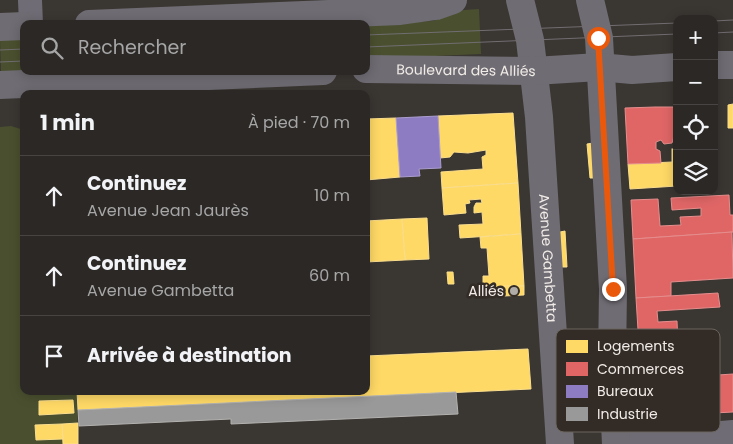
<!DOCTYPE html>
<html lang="fr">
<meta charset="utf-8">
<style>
body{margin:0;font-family:Poppins,sans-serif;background:#34302e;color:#f1f3f6}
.controls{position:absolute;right:15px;top:15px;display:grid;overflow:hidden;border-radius:10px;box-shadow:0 2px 12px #0003}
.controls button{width:45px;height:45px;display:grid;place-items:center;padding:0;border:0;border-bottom:1px solid #484443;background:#2c2826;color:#f1f3f6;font:25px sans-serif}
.stop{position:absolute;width:15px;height:15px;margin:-11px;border:4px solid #ea580c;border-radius:50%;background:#fff}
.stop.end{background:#ea580c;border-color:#fff;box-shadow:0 1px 5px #0008}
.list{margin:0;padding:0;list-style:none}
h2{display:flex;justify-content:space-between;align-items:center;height:65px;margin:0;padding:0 20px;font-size:21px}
h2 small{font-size:16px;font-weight:400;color:#a6a6a7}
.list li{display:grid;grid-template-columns:32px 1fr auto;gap:15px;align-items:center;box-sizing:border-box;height:80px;padding:0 20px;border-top:1px solid #484443}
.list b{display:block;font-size:19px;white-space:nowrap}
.list p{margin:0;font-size:16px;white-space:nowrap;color:#a6a6a7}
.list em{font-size:16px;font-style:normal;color:#a6a6a7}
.icon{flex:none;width:28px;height:28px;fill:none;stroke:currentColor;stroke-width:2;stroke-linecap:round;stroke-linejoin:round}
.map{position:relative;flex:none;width:733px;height:444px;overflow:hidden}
.search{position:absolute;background:#2c2826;box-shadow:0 2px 12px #0003;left:20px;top:20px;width:350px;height:55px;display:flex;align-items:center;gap:12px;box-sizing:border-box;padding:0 18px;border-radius:10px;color:#a6a6a7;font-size:19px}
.panel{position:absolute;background:#2c2826;box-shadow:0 2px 12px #0003;left:20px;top:90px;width:350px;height:305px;border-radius:10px}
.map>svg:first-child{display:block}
.green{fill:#4a502f}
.homes{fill:#ffd966;stroke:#fade8d}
.shops{fill:#e06666;stroke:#e58e8d}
.offices{fill:#8e7cc3;stroke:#ab9dce}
.industry{fill:#999;stroke:#b3b2b0}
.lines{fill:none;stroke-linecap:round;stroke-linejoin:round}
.street{stroke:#6f6c75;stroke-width:24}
.primary{stroke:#6f6c73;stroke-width:28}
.tram{stroke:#716d71;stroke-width:1}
.route{stroke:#ea580c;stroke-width:6}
.poi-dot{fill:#b0aca8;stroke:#332b25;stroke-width:2}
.labels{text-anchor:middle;stroke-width:5;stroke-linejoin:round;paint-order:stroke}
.street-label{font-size:14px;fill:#f0ebe7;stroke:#332b25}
.poi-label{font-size:14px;fill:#f0ebe7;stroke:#332b25;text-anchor:end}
.key{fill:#332b25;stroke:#6c655f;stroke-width:1}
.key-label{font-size:14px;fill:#f0ebe7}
</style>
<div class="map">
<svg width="733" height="444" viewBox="0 0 733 444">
<rect width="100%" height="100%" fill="#3a3632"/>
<g class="green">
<polygon points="479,9 481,54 366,59 366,24 362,24 433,21 464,10"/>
<polygon points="24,37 24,71 1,73 0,38"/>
<polygon points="11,126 24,130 24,391 77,391 78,444 0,444 0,127"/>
</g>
<g class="homes">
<polygon points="733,104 733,128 728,128 728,105"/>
<polygon points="513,113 518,183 442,188 441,172 483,169 482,157 486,155 486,150 468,153 454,152 450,157 440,158 438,116"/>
<polygon points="396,118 400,177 366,180 366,119"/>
<polygon points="593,143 596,178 590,178 587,144"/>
<rect x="672" y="149" width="5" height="13"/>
<polygon points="672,162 677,162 677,186 630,189 628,164"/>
<polygon points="518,183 521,234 460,238 459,225 483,224 482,212 474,213 474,207 476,203 482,203 481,199 469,200 470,203 465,204 466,213 444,215 442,188"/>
<polygon points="427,218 429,259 405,260 402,219"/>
<polygon points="402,219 405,260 366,262 366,221"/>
<polygon points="565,231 567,267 562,267 560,232"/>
<polygon points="521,234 524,286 483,287 483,276 489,276 487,248 481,248 480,237"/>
<polygon points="447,272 453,272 454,284 448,284"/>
<polygon points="504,286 524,286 524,295 504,296"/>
<polygon points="528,349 531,389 78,410 77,391 366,391 366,356"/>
<polygon points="73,400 74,413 39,415 39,401"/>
<polygon points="78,423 78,444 63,444 62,424"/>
<polygon points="62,424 63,439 36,440 35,425"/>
</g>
<g class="shops">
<polygon points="655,107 677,107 677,136 674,136 672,143 664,144 661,140 656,142 656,149 660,151 661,163 628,164 625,108"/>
<polygon points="729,195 730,215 733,215 733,232 633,239 631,200 658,199 660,226 681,225 680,217 701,216 701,208 672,210 671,198"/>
<polygon points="732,232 733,278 671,282 671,296 636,298 633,239"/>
<polygon points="718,293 720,307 657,311 658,322 677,321 678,343 639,346 636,298"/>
<polygon points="733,374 733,412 695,414 693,392 683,393 683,389 672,390 674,427 645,430 643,380"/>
</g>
<polygon class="offices" points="438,116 441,168 419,169 420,176 400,177 396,118"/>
<polygon class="industry" points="456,392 458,414 231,424 231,419 79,426 78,410"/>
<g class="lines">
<g class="street">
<polyline points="30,0 31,24"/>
<polyline points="616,442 733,432"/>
</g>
<g class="primary">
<path id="s1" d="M520 0 530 40 539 117 560 444"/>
<polyline points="590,0 599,38 613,289 612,362 616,444"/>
<polyline points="89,24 400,11 436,6 453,0"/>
<polyline points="0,27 24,26"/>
<polyline points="714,65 733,65"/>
<path id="s2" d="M366 69 534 71 599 67 632 70 677 67"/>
<polyline points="0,85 323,71"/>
</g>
<g class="tram">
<polyline points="714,21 733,20"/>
<polyline points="714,33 733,32"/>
<polyline points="366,35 677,23"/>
<polyline points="366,47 677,34"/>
<polyline points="0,50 24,49"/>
<polyline points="0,62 24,61"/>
</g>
</g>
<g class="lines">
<polyline class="route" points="598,38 613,289"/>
</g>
<circle class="poi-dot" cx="514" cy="291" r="5"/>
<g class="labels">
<g class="street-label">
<text dy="5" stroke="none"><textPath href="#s2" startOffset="100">Boulevard des Alliés</textPath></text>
<text dy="5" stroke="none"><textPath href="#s1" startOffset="260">Avenue Gambetta</textPath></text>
</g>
<g class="poi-label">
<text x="504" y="296">Alliés</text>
</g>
</g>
<rect x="556" y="329" width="164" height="103" rx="8" class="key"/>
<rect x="566" y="340" width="22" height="13" fill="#ffd966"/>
<rect x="566" y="362" width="22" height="14" fill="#e06666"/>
<rect x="566" y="385" width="22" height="13" fill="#8e7cc3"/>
<rect x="566" y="407" width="22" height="14" fill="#999"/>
<g class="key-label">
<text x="597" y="351">Logements</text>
<text x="597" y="374">Commerces</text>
<text x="597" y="396">Bureaux</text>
<text x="597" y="419">Industrie</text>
</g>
</svg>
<div class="controls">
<button>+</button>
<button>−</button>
<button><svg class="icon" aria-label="locate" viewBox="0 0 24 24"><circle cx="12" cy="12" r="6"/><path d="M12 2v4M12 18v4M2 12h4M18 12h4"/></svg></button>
<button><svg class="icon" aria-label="layers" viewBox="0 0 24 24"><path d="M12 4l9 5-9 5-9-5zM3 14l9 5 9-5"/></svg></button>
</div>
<div class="stop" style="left:598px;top:38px"></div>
<div class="stop end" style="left:613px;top:289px"></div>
<div class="search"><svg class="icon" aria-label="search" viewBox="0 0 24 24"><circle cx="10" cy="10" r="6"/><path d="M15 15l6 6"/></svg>Rechercher</div>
<section class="panel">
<h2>1 min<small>À pied · 70 m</small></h2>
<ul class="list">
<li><svg class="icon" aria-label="ahead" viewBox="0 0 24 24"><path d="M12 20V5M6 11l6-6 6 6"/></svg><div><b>Continuez</b><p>Avenue Jean Jaurès</p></div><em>10 m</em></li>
<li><svg class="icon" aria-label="ahead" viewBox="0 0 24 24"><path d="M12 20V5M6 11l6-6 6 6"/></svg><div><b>Continuez</b><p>Avenue Gambetta</p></div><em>60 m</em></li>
<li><svg class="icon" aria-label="arrive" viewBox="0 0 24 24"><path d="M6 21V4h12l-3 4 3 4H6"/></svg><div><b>Arrivée à destination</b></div></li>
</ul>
</section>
</div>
